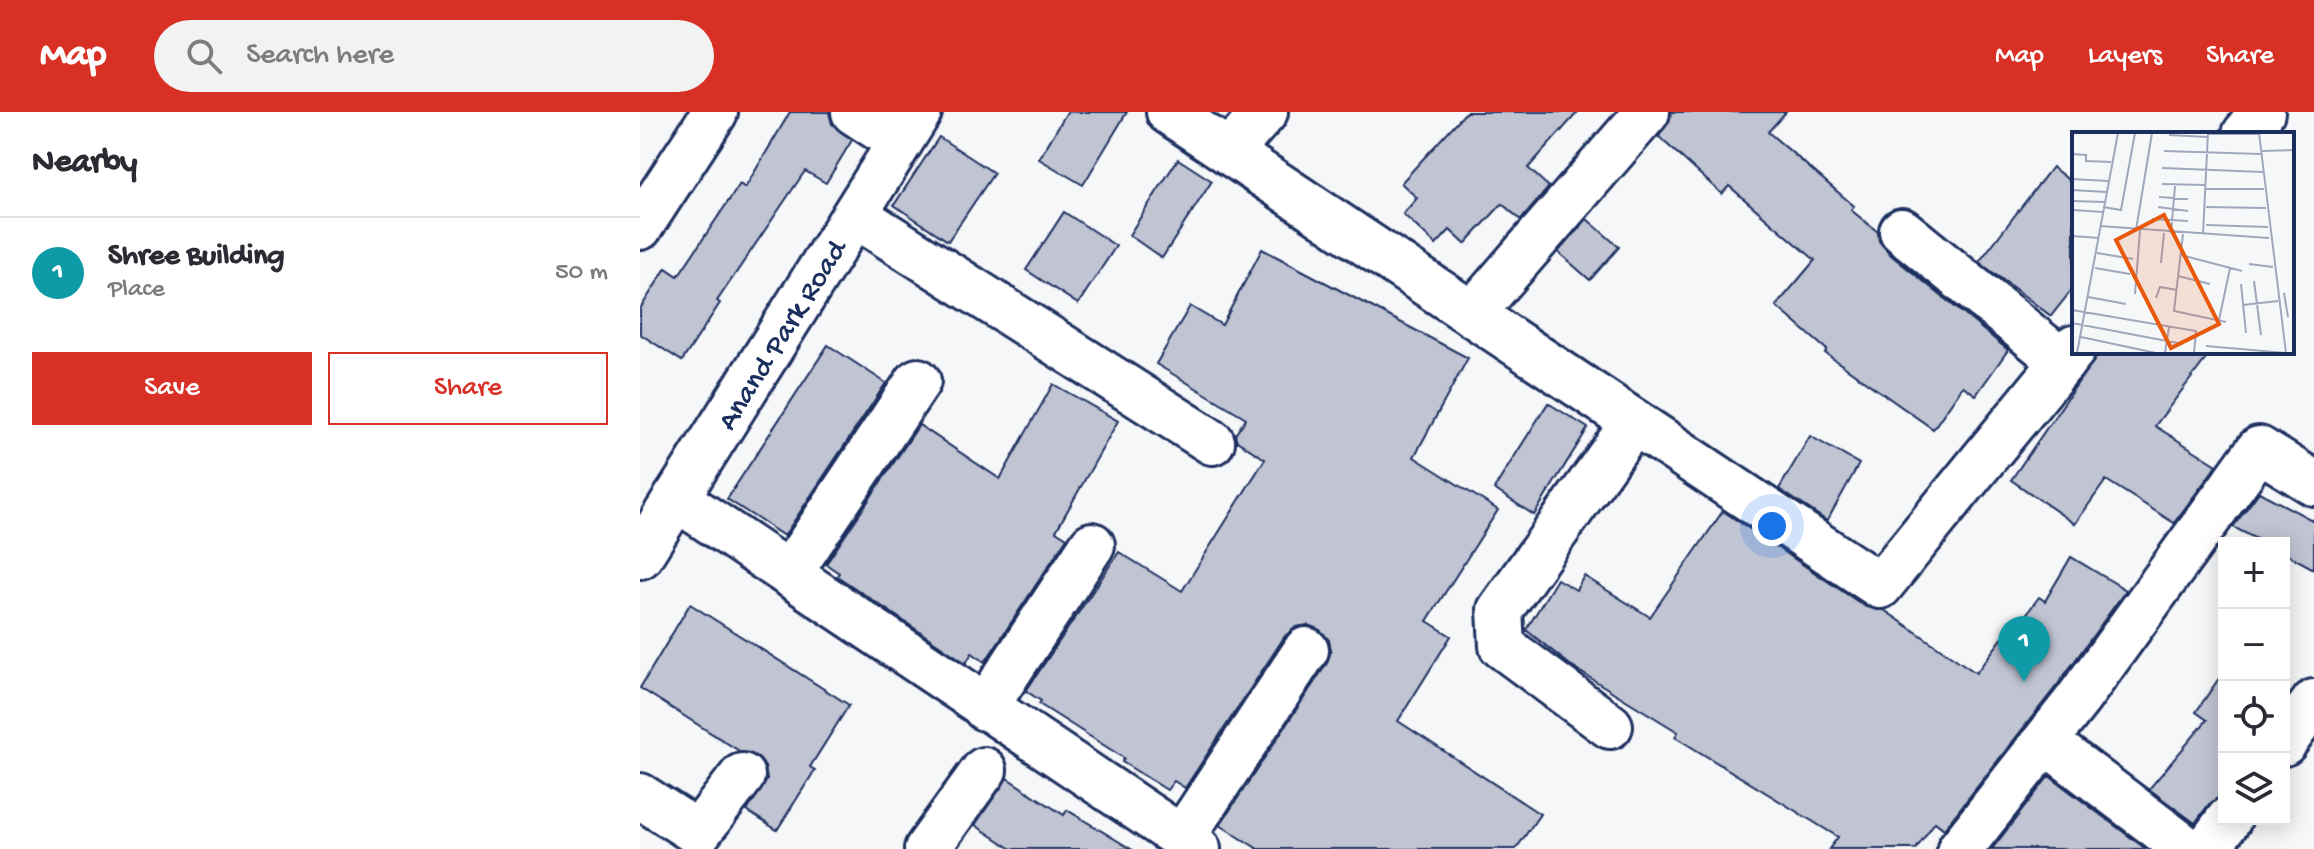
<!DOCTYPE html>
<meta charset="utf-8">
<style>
body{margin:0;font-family:"Gochi Hand",sans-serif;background:#f2f2f3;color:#2b2b33}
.controls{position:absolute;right:24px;bottom:24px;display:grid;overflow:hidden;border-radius:0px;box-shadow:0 4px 20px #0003}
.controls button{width:72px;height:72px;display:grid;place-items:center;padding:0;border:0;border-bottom:2px solid #e1e1e2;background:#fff;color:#2b2b33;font:40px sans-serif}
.you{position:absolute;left:1132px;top:414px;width:28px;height:28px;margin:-20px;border:6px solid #fff;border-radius:50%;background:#1a73e8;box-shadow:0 0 0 12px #1a73e833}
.badge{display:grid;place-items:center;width:52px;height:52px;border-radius:50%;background:#d93025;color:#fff;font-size:26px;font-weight:700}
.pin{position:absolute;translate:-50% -66px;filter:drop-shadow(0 2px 4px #0008)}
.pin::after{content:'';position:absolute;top:42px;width:28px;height:24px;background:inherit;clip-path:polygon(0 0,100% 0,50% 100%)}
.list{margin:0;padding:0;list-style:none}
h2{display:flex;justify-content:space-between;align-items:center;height:104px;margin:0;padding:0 32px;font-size:34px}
h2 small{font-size:26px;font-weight:400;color:#7c7c81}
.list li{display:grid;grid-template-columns:52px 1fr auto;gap:24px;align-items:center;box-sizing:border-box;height:112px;padding:0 32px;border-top:2px solid #e1e1e2}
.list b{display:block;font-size:30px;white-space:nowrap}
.list p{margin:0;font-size:26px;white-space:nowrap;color:#7c7c81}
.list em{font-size:26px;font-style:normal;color:#7c7c81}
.actions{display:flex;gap:16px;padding:24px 32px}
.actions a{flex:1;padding:18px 0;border:2px solid #d93025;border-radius:0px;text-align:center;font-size:28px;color:#d93025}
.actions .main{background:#d93025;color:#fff}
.icon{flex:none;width:44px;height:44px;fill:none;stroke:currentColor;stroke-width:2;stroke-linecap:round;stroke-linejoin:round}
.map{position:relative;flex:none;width:1674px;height:737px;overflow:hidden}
header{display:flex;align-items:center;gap:48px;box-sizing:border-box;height:112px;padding:0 40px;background:#d93025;color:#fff}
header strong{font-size:38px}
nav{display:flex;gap:44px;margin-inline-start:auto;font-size:28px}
.search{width:560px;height:72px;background:#f2f2f3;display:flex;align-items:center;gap:20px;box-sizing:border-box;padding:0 28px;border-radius:44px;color:#7c7c81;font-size:30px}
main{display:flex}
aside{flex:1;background:#fff}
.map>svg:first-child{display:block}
.building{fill:#c0c4d3;stroke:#1b2f5e;stroke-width:2}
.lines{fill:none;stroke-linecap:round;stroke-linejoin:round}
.minor-casing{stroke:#1b2f5e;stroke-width:50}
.minor{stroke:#fff;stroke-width:44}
.labels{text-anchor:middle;stroke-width:6;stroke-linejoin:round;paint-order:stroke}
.street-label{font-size:30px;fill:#1b2f5e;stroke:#fff}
.inset-road{fill:none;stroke:#9ea7bb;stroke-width:2}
.view{fill:#e8590c;fill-opacity:0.15;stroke:#e8590c;stroke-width:4}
.inset-edge{fill:none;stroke:#1b2f5e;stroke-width:4}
</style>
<header>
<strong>Map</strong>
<div class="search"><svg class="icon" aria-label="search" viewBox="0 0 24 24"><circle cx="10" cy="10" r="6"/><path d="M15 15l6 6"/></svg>Search here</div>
<nav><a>Map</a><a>Layers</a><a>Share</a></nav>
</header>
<main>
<aside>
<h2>Nearby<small></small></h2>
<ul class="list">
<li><span class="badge" style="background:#0f9aa8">1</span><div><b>Shree Building</b><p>Place</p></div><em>50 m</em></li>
</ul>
<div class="actions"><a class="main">Save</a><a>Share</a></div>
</aside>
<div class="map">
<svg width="1674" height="737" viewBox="0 0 1674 737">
<rect width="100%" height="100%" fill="#f6f7f9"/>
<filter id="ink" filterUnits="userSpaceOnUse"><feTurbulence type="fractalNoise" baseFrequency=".0125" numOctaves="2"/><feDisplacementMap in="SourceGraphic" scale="16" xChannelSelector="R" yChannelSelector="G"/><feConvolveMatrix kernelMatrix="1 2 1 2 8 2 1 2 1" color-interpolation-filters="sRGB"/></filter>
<g filter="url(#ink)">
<g class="building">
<polygon points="150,0 189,0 192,12 212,28 186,71 165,59 77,189 80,191 42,249 0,222 0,197 26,156 38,164 100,72 105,76"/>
<polygon points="427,0 487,0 443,73 399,47"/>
<polygon points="826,0 938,0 888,56 909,75 881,108 862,92 825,132 810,118 796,133 763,102 777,86 761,71"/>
<polygon points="1031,0 1146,0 1128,20 1214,94 1211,98 1238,120 1239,129 1251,143 1368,238 1336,283 1323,274 1293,317 1185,241 1187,238 1136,194 1175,148 1089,74 1082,82 1019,25"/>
<polygon points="299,25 354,61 308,129 254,93"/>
<polygon points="538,47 572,69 522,146 489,123"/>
<polygon points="1412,55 1434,72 1434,175 1411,204 1339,150"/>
<polygon points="424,100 476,134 438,192 386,158"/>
<polygon points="947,107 979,135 950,168 918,140"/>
<polygon points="622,137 828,246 774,345 858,398 787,509 811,524 758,609 900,702 876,737 618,737 580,713 687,551 691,539 689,528 680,518 668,513 656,515 645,524 545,676 534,669 527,678 482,650 484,646 399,592 401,589 386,579 479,440 542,479 625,347 597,329 595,323 606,306 516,252 550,194 582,213"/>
<polygon points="188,233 246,271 144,424 87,387"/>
<polygon points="1459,240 1571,240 1515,314 1577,353 1534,411 1466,368 1435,412 1371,368"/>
<polygon points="413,272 478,309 416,419 427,426 345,550 332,541 326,551 197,464 199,461 186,452 279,313 360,367"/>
<polygon points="908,291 948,316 894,403 854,377"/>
<polygon points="1170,324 1219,352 1187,409 1139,377"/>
<polygon points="1619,380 1674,409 1674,457 1644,441 1644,431 1624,431 1593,415"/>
<polygon points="1083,399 1226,495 1244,498 1336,561 1364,524 1368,527 1399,485 1405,489 1431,445 1486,478 1418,572 1304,717 1295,710 1276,737 1189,737 1198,725 1035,625 1038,620 934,556 886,518 917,467 936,478 944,464 1010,505"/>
<polygon points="50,492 209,593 170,655 175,658 137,718 107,699 127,668 125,655 118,645 101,640 0,576"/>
<polygon points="1584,559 1584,683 1569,692 1555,711 1509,677 1567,608 1556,600"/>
<polygon points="1409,664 1506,737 1352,737"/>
<polygon points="367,666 424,703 427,698 491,737 372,737 335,713"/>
</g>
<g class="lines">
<g class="minor-casing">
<g id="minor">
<polyline points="214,0 260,30"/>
<polyline points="529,0 1240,474 1434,236"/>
<polyline points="1605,22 1622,0"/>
<polyline points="589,40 625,0"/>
<polyline points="215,103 572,330"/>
<polyline points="0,115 75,0"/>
<polyline points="1262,119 1423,250"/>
<polyline points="832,202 1007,0"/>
<polyline points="36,386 558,737"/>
<polyline points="0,444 279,0"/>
<polyline points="149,462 278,269"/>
<polyline points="345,596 452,433"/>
<polyline points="970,614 862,534 860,498 994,310"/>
<polyline points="1406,630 1547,737"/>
<polyline points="1644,631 1674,590"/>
<polyline points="0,684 58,721 102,664"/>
<polyline points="542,726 666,538"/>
<polyline points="287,737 344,658"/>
<polyline points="1320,737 1438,587 1619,337 1674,371"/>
<polyline points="1567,737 1589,707"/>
</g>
</g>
<use href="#minor" class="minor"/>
</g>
</g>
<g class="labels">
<g class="street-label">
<text transform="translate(140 222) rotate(-58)" y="10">Anand Park Road</text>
</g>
</g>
<g transform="translate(1432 20)">
<rect width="222" height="222" fill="#f6f7f9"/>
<path class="inset-road" d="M187 1 214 221M136 2H187M97 3 136 5M92 19 189 22M189 19 222 18M0 22 14 23V29L39 30M90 36 191 40M0 47 36 49M90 52 134 53M134 57H192M0 58 34 60M87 65 116 67M0 69 32 70M31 75 49 78 63 1M86 75 116 79M134 75 194 76M0 78 31 80M80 87 116 89M134 93 196 95M28 94 197 106M64 98 80 1M99 101 103 54M111 102 102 179 154 190M131 102 136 1M0 104 27 106M25 121 61 127M109 123 170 139M89 131 92 101M177 132 201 135M23 136 58 142M106 144 138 152M182 149 189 203M169 152 174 201M212 161 216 185M63 162 68 98M16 165 54 172M84 166 88 155 105 158M171 173 206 169M0 178 124 199 122 221M147 188 158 136M0 191 111 212M9 205 84 221M134 214 214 221M5 221 46 1M93 221 97 195"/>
<path class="view" d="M92 83 147 192 99 216 44 108Z"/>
<rect width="222" height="222" class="inset-edge"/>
</g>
</svg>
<div class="controls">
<button>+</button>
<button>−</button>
<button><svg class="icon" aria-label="locate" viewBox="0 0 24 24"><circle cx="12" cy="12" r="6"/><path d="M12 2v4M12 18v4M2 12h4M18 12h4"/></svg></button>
<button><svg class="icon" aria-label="layers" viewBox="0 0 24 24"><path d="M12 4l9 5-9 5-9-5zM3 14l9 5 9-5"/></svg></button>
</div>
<div class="you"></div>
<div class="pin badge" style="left:1384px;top:570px;background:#0f9aa8">1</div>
</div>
</main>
